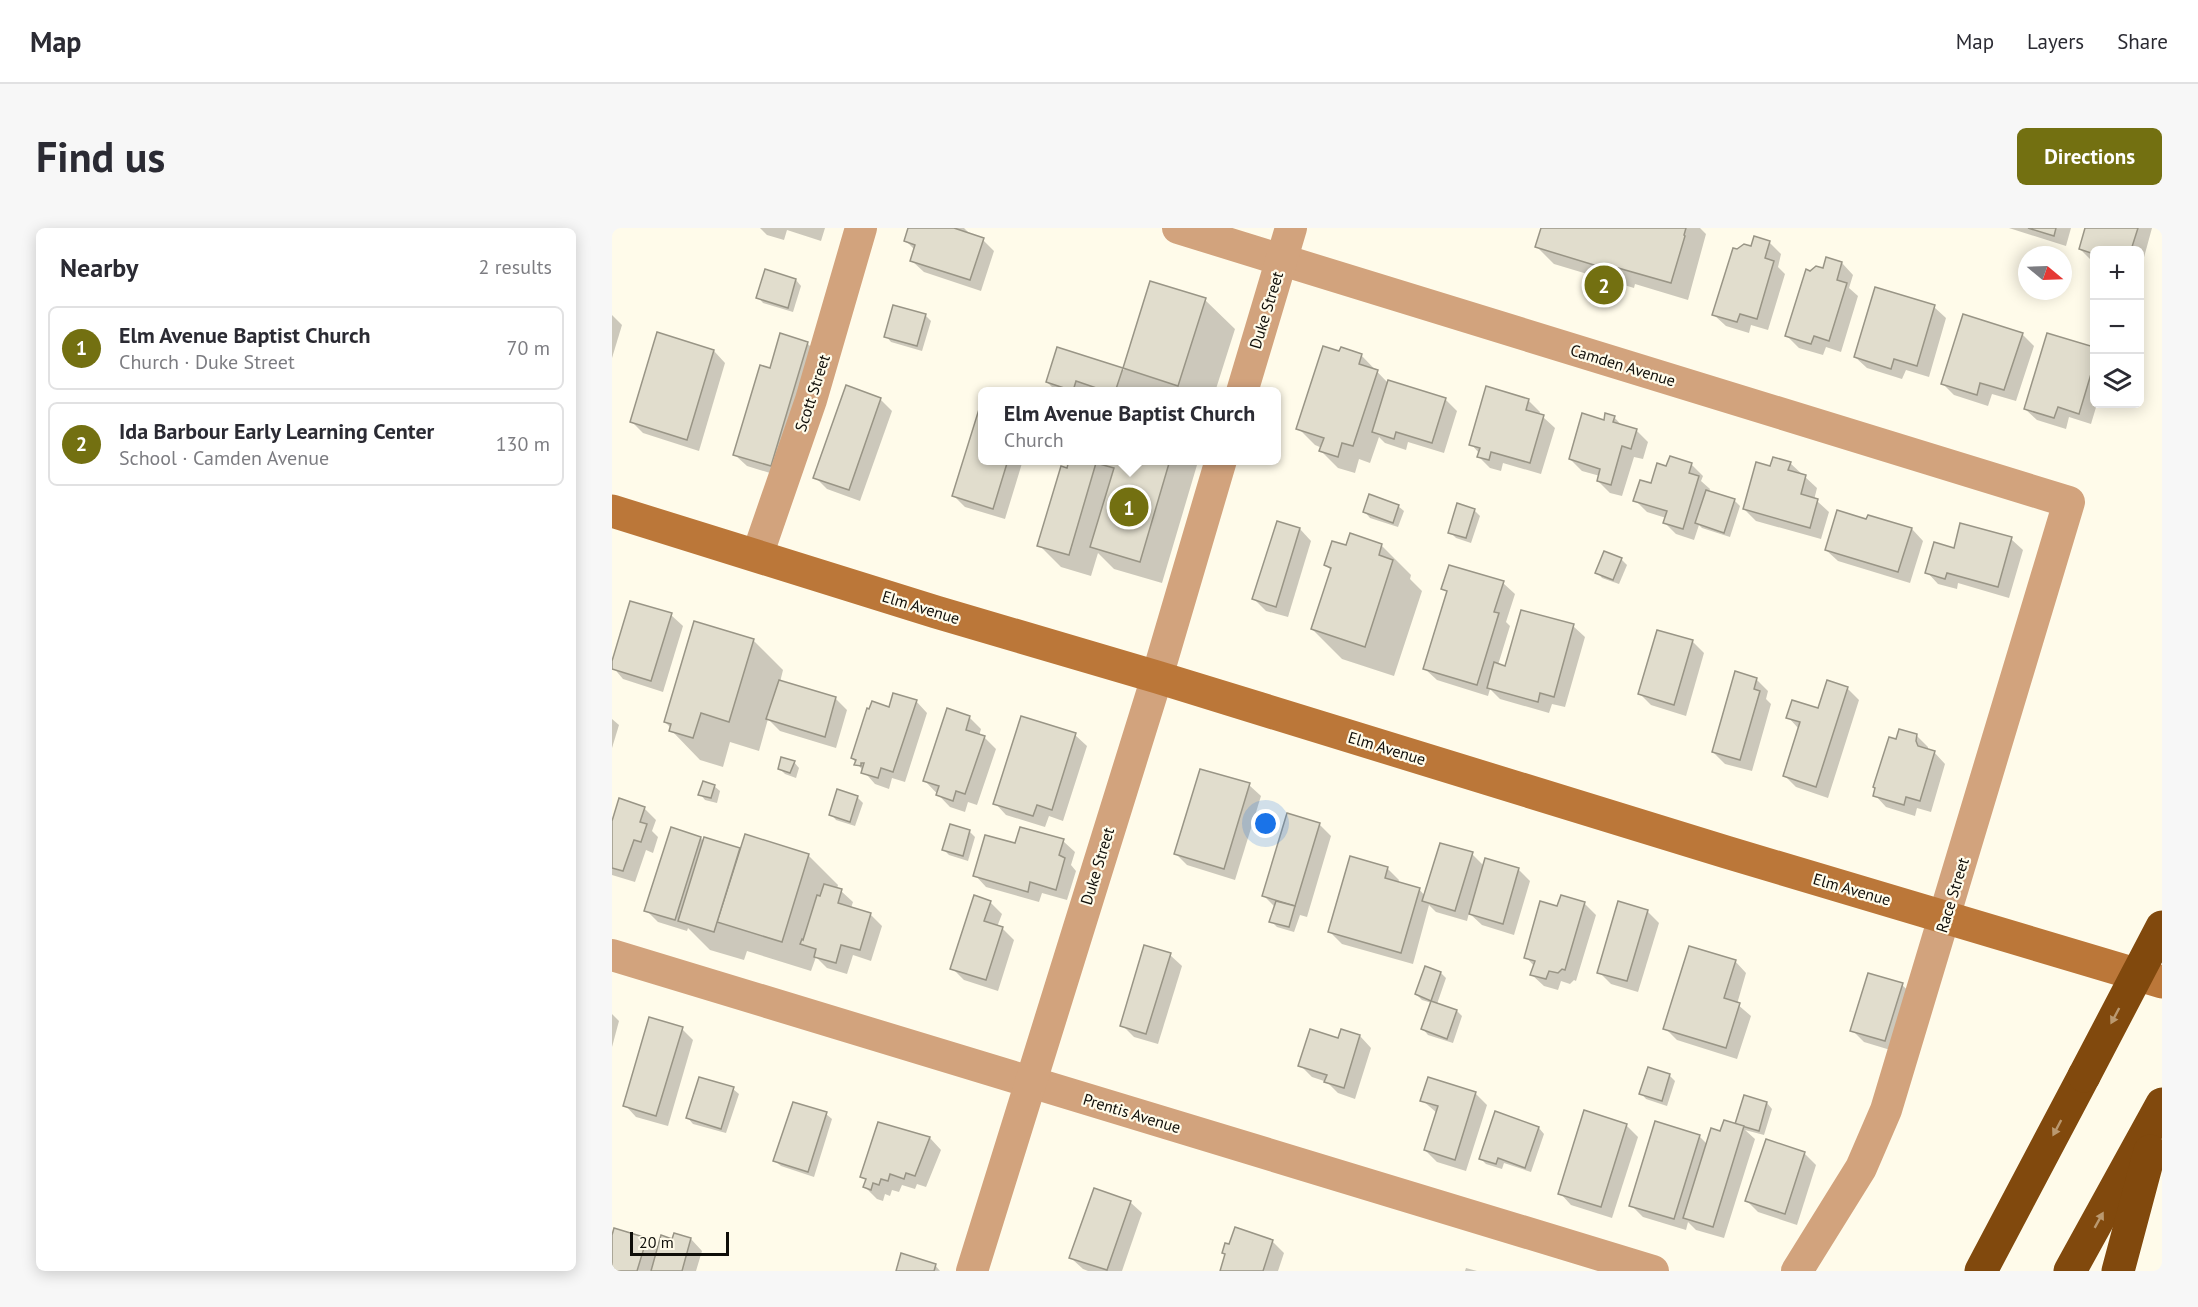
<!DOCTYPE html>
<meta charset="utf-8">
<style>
body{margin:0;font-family:"PT Sans",sans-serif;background:#f7f7f7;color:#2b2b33}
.controls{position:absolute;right:18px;top:18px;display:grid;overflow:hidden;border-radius:9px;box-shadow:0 3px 15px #0003}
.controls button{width:54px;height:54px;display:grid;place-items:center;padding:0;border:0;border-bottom:2px solid #e1e1e2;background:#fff;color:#2b2b33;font:30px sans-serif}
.compass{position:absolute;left:1406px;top:18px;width:54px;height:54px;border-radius:50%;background:#fff;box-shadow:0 3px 15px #0003;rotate:109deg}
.scale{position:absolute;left:18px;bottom:15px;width:99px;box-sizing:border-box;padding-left:6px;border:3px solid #0f0e09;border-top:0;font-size:16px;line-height:21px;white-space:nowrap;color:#0f0e09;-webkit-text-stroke:4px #fffbea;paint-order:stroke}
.you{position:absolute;left:654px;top:596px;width:21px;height:21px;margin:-15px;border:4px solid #fff;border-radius:50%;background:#1a73e8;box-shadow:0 0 0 9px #1a73e833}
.badge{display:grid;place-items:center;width:39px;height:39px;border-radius:50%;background:#737011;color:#fff;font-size:20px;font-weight:700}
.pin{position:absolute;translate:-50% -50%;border:3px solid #fff;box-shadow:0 2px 6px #0006}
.popup{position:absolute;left:366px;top:159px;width:303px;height:78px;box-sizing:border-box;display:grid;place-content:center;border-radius:9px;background:#fff;filter:drop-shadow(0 2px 4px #0005);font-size:20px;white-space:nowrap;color:#7c7c81}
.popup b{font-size:22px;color:#2b2b33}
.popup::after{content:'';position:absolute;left:50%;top:100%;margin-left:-12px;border:12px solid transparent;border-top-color:#fff}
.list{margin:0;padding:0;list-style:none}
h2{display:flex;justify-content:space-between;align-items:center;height:78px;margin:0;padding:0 24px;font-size:26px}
h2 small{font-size:20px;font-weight:400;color:#7c7c81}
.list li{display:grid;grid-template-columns:39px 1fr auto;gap:18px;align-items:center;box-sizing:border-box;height:84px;margin:0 12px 12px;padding:0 12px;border:2px solid #e1e1e2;border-radius:9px}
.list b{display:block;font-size:22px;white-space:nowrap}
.list p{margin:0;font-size:20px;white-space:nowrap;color:#7c7c81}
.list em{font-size:20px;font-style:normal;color:#7c7c81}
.icon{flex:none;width:33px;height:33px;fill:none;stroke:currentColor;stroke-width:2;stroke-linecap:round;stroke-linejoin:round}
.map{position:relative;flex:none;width:1550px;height:1043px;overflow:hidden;border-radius:9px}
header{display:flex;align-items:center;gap:36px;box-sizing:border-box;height:84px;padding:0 30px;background:#fff;border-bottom:2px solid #e1e1e2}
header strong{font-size:28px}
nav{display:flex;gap:33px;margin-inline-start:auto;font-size:21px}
.intro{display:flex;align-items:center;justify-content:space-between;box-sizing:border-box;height:144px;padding:0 36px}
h1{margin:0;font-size:42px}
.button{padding:15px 27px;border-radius:9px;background:#737011;color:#fff;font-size:21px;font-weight:700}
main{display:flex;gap:36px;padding:0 36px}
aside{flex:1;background:#fff;border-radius:9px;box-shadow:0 3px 15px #0003}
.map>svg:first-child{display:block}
.shadow{fill:#0003}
.building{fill:#e1ddcd;stroke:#999586;stroke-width:1.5}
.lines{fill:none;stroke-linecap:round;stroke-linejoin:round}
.minor{stroke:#d2a37d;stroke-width:32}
.secondary{stroke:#bb7739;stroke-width:33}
.motorway{stroke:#81490d;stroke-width:33}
.motorway-bridge{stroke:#81490d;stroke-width:33}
.oneway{fill:#ba9970}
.labels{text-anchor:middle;stroke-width:4.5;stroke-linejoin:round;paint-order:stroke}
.street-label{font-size:16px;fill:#0f0e09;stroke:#fffbea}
</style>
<header>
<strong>Map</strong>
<nav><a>Map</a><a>Layers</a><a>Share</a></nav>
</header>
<div class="intro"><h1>Find us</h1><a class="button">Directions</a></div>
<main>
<aside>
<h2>Nearby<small>2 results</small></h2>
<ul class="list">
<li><span class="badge">1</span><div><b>Elm Avenue Baptist Church</b><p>Church · Duke Street</p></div><em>70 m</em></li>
<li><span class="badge">2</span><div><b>Ida Barbour Early Learning Center</b><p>School · Camden Avenue</p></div><em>130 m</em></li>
</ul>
</aside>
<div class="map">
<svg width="1550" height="1043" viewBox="0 0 1550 1043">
<rect width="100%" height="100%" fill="#fffbea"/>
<g class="shadow">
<polygon points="148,0 213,0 209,13 175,2 172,12 155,7"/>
<polygon points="298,0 352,0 356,4 355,6 371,12 382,23 369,63 312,44 300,33 303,22 294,13"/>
<polygon points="931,0 1088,0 1094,6 1076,72 1023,56 1022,60 942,36 925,19"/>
<polygon points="1397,0 1459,0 1454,18"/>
<polygon points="1475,0 1540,0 1528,44 1528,22 1482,22 1482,33 1480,33 1468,21"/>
<polygon points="1157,14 1169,26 1166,39 1173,46 1156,102 1139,97 1137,105 1114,98 1102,87 1140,20"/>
<polygon points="1215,31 1230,35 1241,47 1237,60 1246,68 1229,124 1214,119 1211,127 1187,120 1175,108 1198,44 1212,42"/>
<polygon points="184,52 189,58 181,84 151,75 146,69"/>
<polygon points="539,54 593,72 623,101 603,164 445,164 435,154 446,121 512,142"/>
<polygon points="1322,79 1334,90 1317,149 1294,142 1290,151 1255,140 1243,129"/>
<polygon points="0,87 10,97 0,130"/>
<polygon points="313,87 319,93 310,123 279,114 274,108"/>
<polygon points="46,106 102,123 113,135 87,223 31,205 20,194"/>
<polygon points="1410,106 1422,118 1404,173 1380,166 1376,178 1342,167 1331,156"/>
<polygon points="1436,106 1482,121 1482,176 1485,176 1479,196 1457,189 1454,201 1425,192 1413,181"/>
<polygon points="195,115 207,127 171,249 135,238 123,227 159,142"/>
<polygon points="728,125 749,127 776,155 833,171 845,183 832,225 796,214 794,222 773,215 767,209 758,235 747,231 743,245 726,240 709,223 710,220 703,217 686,200"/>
<polygon points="268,171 280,183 248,273 215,261 203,249"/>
<polygon points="916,172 928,184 927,187 931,189 943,200 929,246 891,235 889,243 878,240 867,229 867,225 859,216"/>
<polygon points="369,180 370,232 411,232 393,291 353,279 341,267"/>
<polygon points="1002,189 1011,199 1024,202 1036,214 1031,231 1022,229 1010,268 998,265 986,253 988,248 970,243 958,231 993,194"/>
<polygon points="459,232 580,232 585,237 550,355 502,341 486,325 479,348 449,339 427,317"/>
<polygon points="1178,235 1205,260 1202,272 1205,273 1217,284 1209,311 1144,293 1132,281 1159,240"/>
<polygon points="1079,236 1091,248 1089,253 1098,261 1097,264 1122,272 1128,278 1118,309 1090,300 1087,297 1082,312 1064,306 1053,295 1054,290 1035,284 1023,272 1055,240"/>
<polygon points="786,278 792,283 786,299 758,290 753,284"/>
<polygon points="862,282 868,288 859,315 844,310 838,304"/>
<polygon points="1255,293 1300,301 1311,313 1298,355 1226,333 1214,322"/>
<polygon points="688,301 699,313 676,389 654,383 642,371"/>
<polygon points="1399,311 1411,322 1397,370 1346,355 1345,361 1326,356 1315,344 1343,322"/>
<polygon points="769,317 799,347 798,351 810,363 782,448 730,431 700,401 719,342 714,337 735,319"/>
<polygon points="1009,331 1015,337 1007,356 990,350 985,344"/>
<polygon points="891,355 903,366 894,394 898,398 886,437 894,439 961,398 973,409 953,479 940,476 937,485 888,471 878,461 876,468 825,452 813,441 836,365 831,360"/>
<polygon points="59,387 71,398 51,464 11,451 0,438"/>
<polygon points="1046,403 1081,414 1092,425 1074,488 1039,477 1027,465"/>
<polygon points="141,412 171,442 168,454 224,471 235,482 224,520 168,503 156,491 147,523 118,514 111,539 88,532 59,502 59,500 53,494"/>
<polygon points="1144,451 1156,463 1154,471 1159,476 1140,543 1113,536 1101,524"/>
<polygon points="1235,460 1247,472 1216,570 1184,559 1172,547 1187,501 1176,489 1207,482"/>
<polygon points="304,473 315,485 293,554 280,550 277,561 263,556 240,530 258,483 278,480"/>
<polygon points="336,482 358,490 369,501 367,508 372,509 384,521 365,577 356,574 353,584 338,579 313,553"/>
<polygon points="410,490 463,507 475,518 451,593 437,588 433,599 394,587 383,575"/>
<polygon points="0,491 7,497 0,520"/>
<polygon points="1305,508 1316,519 1316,522 1322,524 1333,536 1319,584 1305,580 1303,588 1274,579 1263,567 1285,513"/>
<polygon points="182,534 187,540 184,550 173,546 168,541"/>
<polygon points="637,557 649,568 623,652 575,637 564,626"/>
<polygon points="102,558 108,563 105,575 93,572 88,566"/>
<polygon points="245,569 251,575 243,598 224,592 219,586"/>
<polygon points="32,580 44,592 40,603 46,609 41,625 34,622 23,654 0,647 0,597"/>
<polygon points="676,587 708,597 719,608 695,689 688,687 682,704 665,699 659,693 664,680 652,668"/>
<polygon points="357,603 363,609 356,633 337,627 332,622"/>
<polygon points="89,610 92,614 93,611 129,622 196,627 226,657 225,661 229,663 241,674 239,680 258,686 270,698 259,733 241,727 235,746 215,740 204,729 199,743 135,723 132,732 98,722 76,700 75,703 46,694 34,682"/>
<polygon points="451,613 463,624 459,637 464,643 455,672 430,665 427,674 374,659 363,647 404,617"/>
<polygon points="860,626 872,638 906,641 918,653 902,707 870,697 857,685 855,693 824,684 817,677 801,736 730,716 718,704 775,640 787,652 786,655 807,661 813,668"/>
<polygon points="378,674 390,686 385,699 390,700 402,712 386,763 352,752 340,740"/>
<polygon points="972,675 984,687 964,753 962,752 958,756 949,753 946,762 932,758 920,747 922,738 914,729 946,680"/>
<polygon points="1035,683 1047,695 1026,764 999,756 987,744"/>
<polygon points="558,727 570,738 546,816 522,809 510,797"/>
<polygon points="1123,733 1134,745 1125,776 1139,788 1125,831 1065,812 1053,800"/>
<polygon points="829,745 834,750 825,776 845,783 850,788 841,815 816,807 811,801 820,775 810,772 804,766"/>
<polygon points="1290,757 1302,768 1285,824 1252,814 1240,802"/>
<polygon points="0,786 7,793 0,819"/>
<polygon points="70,801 81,812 56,898 24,889 13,877"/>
<polygon points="748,808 759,820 743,871 726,865 715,854 700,849 688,837 727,812"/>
<polygon points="1037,841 1058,848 1063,853 1055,878 1034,871 1029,865"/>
<polygon points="817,850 864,866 875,877 854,943 825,934 813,922 825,885 810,872"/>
<polygon points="121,861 127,866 114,905 81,896 76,890"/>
<polygon points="1155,875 1160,881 1152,907 1133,902 1143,911 1112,1010 1084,1002 1076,994 1074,1002 1031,989 1019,977 1087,908 1095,916 1109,904 1124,897"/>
<polygon points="214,886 220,891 202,949 169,938 163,933"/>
<polygon points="267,895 318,910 329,922 314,959 305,956 303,961 290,957 287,964 280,962 278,968 273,966 271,973 265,971 253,959 255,954 250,948"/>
<polygon points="1014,897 1026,909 1000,990 959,977 948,965"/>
<polygon points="927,900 932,906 919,944 892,935 890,941 874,936 868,930"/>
<polygon points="1192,925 1204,937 1185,997 1146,984 1135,973"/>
<polygon points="518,974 530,985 510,1043 476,1043 471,1041 459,1030"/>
<polygon points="3,1002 35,1012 46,1023 61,1013 79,1011 90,1023 84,1043 0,1043 0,1012"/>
<polygon points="660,1013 672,1025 666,1043 609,1043 614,1028 611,1025"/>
<polygon points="323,1037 328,1043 285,1043"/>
<polygon points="854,1040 865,1043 853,1043"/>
</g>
<g class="building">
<polygon points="296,0 342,0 372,10 358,52 298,33 303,17 292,13"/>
<polygon points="929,0 1074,0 1072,7 1073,8 1059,55 1006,40 1005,44 923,19"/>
<polygon points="1416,0 1444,0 1442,8"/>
<polygon points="1473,0 1526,0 1519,22 1482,22 1482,26 1467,21"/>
<polygon points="1142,8 1158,13 1153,30 1162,33 1145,91 1128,86 1125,94 1100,87 1121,20 1125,21 1132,16 1139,18"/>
<polygon points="1214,29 1230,34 1225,52 1235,55 1217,113 1202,108 1199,116 1173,108 1194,41 1198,43 1204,38 1211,40"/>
<polygon points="153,41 184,51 176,80 144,70"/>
<polygon points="538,53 594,70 566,158 511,140"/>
<polygon points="1263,59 1323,77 1305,138 1282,131 1279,141 1242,129"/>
<polygon points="281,77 314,86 305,118 272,109"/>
<polygon points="1351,86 1411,105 1392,162 1368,155 1365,167 1329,156"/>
<polygon points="45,104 102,122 75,212 18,194"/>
<polygon points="168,105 196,114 159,238 121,227 148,137 158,140"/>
<polygon points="1435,105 1482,119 1482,136 1467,186 1446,179 1442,190 1412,181"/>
<polygon points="711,118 727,123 729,119 750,126 747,136 766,142 741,218 730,215 726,229 707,223 712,210 684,201"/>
<polygon points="445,119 511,140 503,164 496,164 464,153 461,163 434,154"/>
<polygon points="776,152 834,170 820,215 784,204 782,211 760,204"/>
<polygon points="234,157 269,170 237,262 201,250"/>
<polygon points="874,158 917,171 914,182 932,187 918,235 879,224 877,232 865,229 868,220 857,217"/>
<polygon points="368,178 370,179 370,232 396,232 381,281 340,268"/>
<polygon points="970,185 992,192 993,185 1003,188 1001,194 1025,201 1019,221 1010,218 999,257 985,253 988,241 957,231"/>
<polygon points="1058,228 1080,235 1077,245 1087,248 1071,301 1051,295 1055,283 1021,273 1028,252 1039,255 1045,235 1054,238"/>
<polygon points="1161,229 1179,234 1176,242 1194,247 1189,266 1206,271 1198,300 1131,281 1144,234 1158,238"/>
<polygon points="457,232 558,232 528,334 478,319 502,240 484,235 457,327 425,318 449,238 455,240"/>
<polygon points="1094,262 1123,271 1112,305 1083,295"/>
<polygon points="757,266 787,277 781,295 751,284"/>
<polygon points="845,275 863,281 854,310 836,305"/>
<polygon points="1225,282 1254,291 1256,287 1300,300 1286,344 1213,322"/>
<polygon points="665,293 688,300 664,379 640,371"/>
<polygon points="1348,295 1400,309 1386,359 1335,345 1333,351 1313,345 1322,314 1342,320"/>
<polygon points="738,305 770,316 767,327 781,332 753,419 699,401 719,340 712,337 720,313 734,317"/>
<polygon points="992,323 1010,330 1001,352 983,345"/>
<polygon points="837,337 892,353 882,384 887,385 865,457 811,441 835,363 829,361"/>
<polygon points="18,373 60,385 39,453 0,441 0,433"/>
<polygon points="909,382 962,396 942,469 928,465 926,474 875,460 882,434 893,438"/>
<polygon points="82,393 142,411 117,494 89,485 81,510 57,503 59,496 52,494"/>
<polygon points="1045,402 1081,412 1062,477 1026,466"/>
<polygon points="1123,443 1145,450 1142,461 1148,463 1128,532 1100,524"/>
<polygon points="167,452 224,469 213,509 154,491"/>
<polygon points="1215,452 1236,459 1204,559 1171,548 1188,494 1174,490 1180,472 1206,480"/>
<polygon points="281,465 305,472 281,544 269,540 266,550 249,545 252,535 249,535 249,538 242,537 244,532 239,530 255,480 257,481 260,473 277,479"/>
<polygon points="335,480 358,488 354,502 373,508 353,566 344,563 341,573 324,567 327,558 311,553"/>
<polygon points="409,488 464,505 440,582 425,577 421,588 381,576"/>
<polygon points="1287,501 1305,506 1304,513 1306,518 1323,523 1308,573 1294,569 1292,577 1261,568 1263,560 1261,559 1277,509 1284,511"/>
<polygon points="169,529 183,533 178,545 166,541"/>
<polygon points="588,541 638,555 612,641 562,626"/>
<polygon points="91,553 103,557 99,570 86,567"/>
<polygon points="225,561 246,568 238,594 217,587"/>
<polygon points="7,570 33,579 28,594 35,596 29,614 22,612 11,643 0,640 0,593"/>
<polygon points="675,585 708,595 683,678 650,668"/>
<polygon points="338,596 358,602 351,628 330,622"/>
<polygon points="59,599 89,609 63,692 32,683"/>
<polygon points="408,599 452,611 447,627 453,630 444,662 418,654 416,664 361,648 373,607 403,615"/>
<polygon points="133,606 197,626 170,714 105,694"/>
<polygon points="92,609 128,620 102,704 66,693"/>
<polygon points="828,615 861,624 843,683 810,673"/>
<polygon points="738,628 776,639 773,650 808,660 789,725 716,704"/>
<polygon points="873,630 907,640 891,696 857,686"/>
<polygon points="212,656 230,661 226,675 259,685 248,722 229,717 224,735 202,729 204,721 188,716 190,711 191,712 205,667 208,668"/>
<polygon points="362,667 379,673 372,693 391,699 374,752 338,741"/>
<polygon points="949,667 973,674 953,742 950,741 946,745 937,743 934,751 918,747 923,733 912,730 928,673 945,678"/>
<polygon points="664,673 683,678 677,699 657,694"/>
<polygon points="1006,673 1036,682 1015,753 985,745"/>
<polygon points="532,717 559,725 534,806 508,798"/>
<polygon points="1077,718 1124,732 1112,770 1128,775 1114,820 1051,801"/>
<polygon points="813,738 829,744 819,773 803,766"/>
<polygon points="1256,745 1291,755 1273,813 1238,803"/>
<polygon points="819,773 845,782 835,811 809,801"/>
<polygon points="37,789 71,799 44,888 11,878"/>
<polygon points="698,801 726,810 729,801 748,807 732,860 712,854 715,847 686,838"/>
<polygon points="1036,839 1058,846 1050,873 1027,866"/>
<polygon points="87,849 122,859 109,901 74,890"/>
<polygon points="816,849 864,864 843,932 812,922 826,878 808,873"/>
<polygon points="1132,867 1155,874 1147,903 1123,896"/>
<polygon points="181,874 215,884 196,944 161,933"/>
<polygon points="972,882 1015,896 989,979 946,966"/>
<polygon points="883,883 927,899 913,940 886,930 884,936 867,931"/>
<polygon points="1112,892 1132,898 1101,999 1071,990 1099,900 1108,903"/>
<polygon points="1043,893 1088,907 1062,991 1017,978"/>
<polygon points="266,894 318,909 303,948 294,945 292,951 278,946 276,953 269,951 267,957 261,955 259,962 251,959 254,951 248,949"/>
<polygon points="1154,911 1193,924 1173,986 1133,973"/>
<polygon points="482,960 519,973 495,1042 457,1030"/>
<polygon points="623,999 661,1012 651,1043 608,1043 613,1026 610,1025 613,1015 617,1016"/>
<polygon points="2,1000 35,1010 25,1043 0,1043 0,1007"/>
<polygon points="62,1005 79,1010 70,1043 39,1043 49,1007 60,1011"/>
<polygon points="289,1025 324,1036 322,1043 284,1043"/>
</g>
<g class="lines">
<g class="minor">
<polyline points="566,0 1457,274 1274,882 1249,940 1185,1043"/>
<polyline points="630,164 679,0"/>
<polyline points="145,328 199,172 249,0"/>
<polyline points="0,727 1041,1043"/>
<polyline points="360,1043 545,449 609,232"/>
</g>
<polyline class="secondary" points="0,283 324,384 545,449 1114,624 1550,754"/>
<g class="motorway">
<polyline points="1369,1043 1472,848"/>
<polyline points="1458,1043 1550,876"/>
<polyline points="1506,1043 1538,923"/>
</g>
<polyline class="motorway-bridge" points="1472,848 1550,699"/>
</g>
<defs><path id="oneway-solid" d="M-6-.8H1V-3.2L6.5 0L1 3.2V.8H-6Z" transform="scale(1.5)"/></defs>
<g class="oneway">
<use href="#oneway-solid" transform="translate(1503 788) rotate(118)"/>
<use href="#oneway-solid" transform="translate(1445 900) rotate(118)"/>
<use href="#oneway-solid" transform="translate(1487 992) rotate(-61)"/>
</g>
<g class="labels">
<g class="street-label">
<text transform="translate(654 82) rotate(-73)" y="6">Duke Street</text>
<text transform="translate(1011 137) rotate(17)" y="6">Camden Avenue</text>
<text transform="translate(200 165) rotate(-72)" y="6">Scott Street</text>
<text transform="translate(309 379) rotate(17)" y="6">Elm Avenue</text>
<text transform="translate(775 520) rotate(17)" y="6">Elm Avenue</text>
<text transform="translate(485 638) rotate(-73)" y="6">Duke Street</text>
<text transform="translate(1240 661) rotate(16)" y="6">Elm Avenue</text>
<text transform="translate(1340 667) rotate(-73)" y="6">Race Street</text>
<text transform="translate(520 885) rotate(17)" y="6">Prentis Avenue</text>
</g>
</g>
</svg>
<div class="controls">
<button>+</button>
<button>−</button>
<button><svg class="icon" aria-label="layers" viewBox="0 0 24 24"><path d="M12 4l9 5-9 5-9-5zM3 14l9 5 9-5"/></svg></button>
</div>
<svg class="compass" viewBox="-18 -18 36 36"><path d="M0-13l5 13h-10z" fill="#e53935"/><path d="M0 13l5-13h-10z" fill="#7c7c81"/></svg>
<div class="scale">20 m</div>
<div class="you"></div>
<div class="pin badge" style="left:517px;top:279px">1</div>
<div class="popup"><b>Elm Avenue Baptist Church</b>Church</div>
<div class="pin badge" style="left:992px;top:57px">2</div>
</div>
</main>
